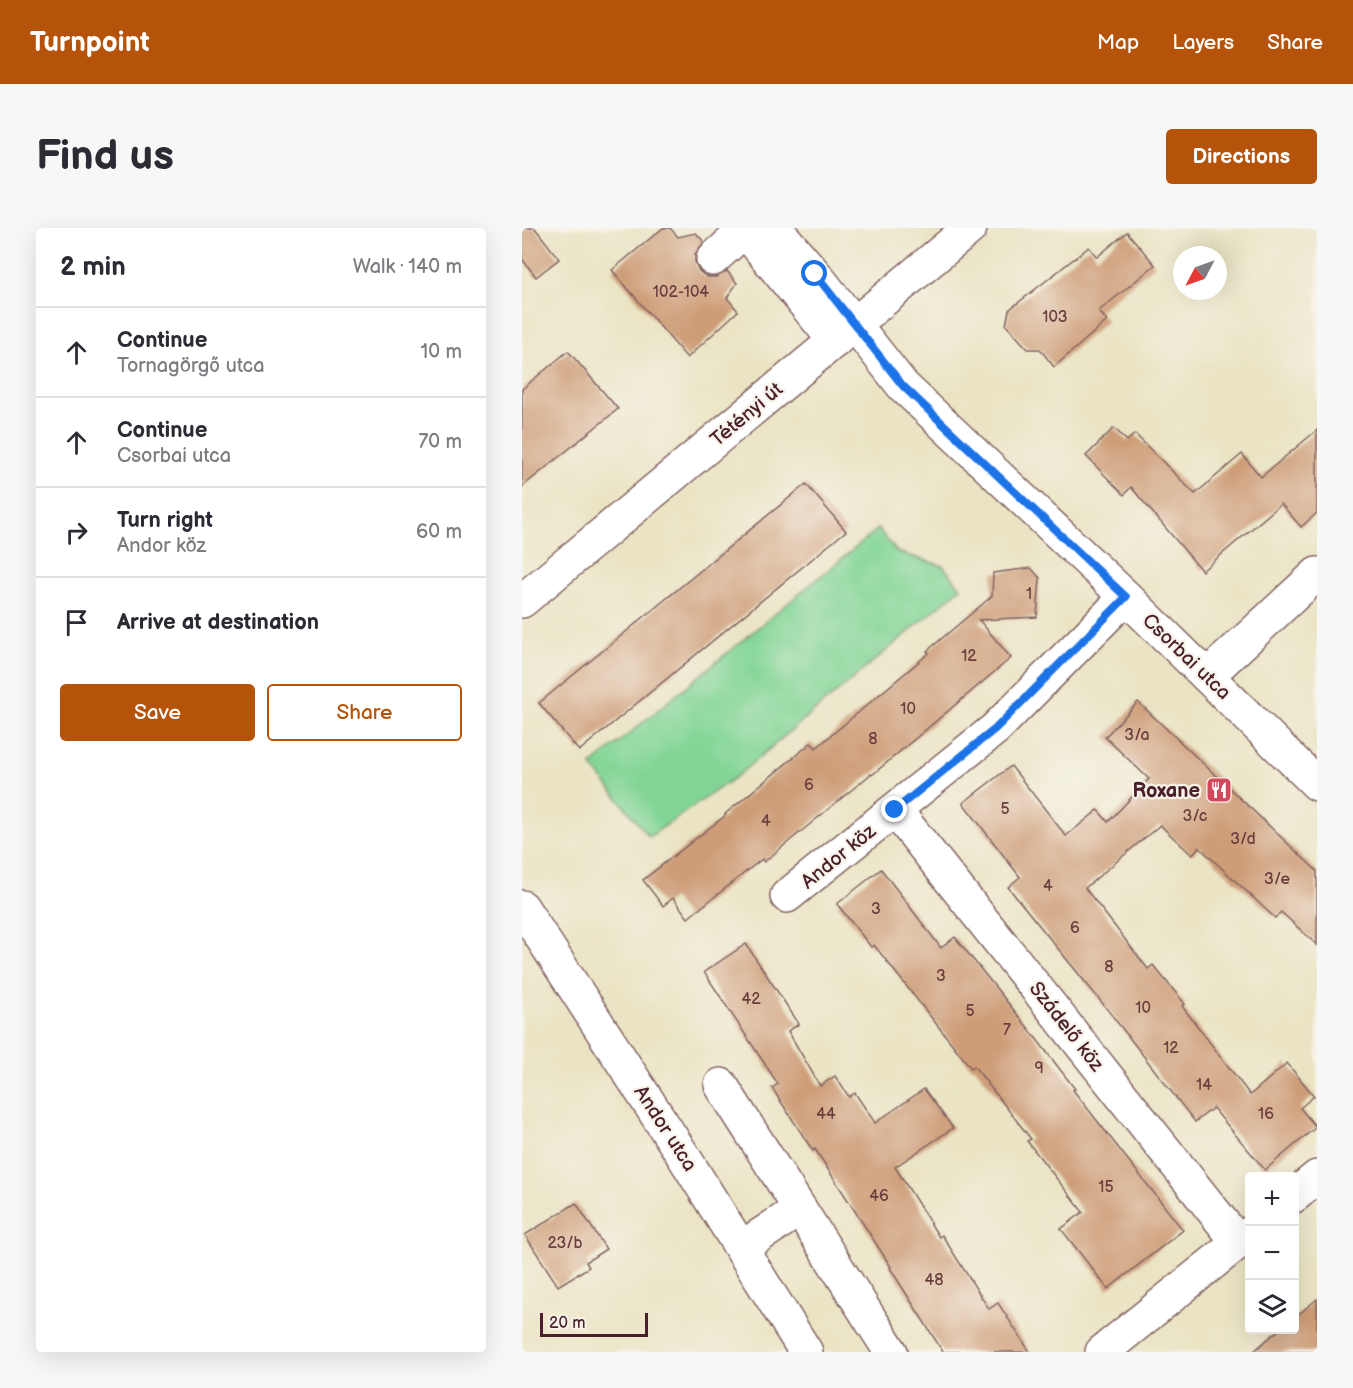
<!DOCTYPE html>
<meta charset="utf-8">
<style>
body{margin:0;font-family:"Balsamiq Sans",sans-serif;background:#f7f7f7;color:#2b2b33}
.controls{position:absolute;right:18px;bottom:18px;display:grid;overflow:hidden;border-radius:6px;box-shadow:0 6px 24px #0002}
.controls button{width:54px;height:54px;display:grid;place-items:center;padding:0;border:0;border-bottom:2px solid #e1e1e2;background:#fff;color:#2b2b33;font:30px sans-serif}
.compass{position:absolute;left:651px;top:18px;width:54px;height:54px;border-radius:50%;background:#fff;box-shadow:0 6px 24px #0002;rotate:229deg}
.scale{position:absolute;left:18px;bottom:15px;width:108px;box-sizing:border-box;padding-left:6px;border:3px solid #4a1f2b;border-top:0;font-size:16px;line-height:21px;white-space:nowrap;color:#4a1f2b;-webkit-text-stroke:4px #f7f3e8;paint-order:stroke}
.stop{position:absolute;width:18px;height:18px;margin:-14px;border:4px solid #1a73e8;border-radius:50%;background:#fff}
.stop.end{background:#1a73e8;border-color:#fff;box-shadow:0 2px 6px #0008}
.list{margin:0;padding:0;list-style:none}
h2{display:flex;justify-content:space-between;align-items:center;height:78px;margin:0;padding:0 24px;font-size:26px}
h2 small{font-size:20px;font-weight:400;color:#7c7c81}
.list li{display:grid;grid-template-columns:39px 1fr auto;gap:18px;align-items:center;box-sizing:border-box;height:90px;padding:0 24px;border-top:2px solid #e1e1e2}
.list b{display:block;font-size:22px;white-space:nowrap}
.list p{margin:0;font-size:20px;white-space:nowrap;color:#7c7c81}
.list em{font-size:20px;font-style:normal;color:#7c7c81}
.actions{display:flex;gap:12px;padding:18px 24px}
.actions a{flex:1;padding:14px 0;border:2px solid #b45309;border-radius:6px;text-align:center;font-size:21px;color:#b45309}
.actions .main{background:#b45309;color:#fff}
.icon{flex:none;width:33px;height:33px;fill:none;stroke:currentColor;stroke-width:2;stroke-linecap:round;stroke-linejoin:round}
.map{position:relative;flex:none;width:795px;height:1124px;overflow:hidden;border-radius:6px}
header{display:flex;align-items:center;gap:36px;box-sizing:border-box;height:84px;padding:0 30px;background:#b45309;color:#fff}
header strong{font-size:28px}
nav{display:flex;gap:33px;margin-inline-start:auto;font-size:21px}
.intro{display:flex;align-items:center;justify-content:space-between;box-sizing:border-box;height:144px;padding:0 36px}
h1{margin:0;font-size:42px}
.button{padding:15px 27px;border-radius:6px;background:#b45309;color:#fff;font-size:21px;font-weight:700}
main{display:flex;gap:36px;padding:0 36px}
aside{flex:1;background:#fff;border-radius:6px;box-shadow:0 6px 24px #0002}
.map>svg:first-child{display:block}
.green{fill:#82d596;stroke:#667a60;stroke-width:1.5}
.building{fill:#ce9d78}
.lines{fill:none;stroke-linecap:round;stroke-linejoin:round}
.minor-casing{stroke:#826461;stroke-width:36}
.major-casing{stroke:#826461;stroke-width:36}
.minor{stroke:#fff;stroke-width:33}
.major{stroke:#fff;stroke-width:33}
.route{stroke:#1a73e8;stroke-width:8}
.labels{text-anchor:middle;stroke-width:4.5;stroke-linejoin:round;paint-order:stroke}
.number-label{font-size:16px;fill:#6b3e3e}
.street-label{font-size:20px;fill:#4a1f2b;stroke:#f7f3e8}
.poi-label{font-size:20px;font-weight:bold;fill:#4a1f2b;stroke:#f7f3e8;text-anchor:end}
</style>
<header>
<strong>Turnpoint</strong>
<nav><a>Map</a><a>Layers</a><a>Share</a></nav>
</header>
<div class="intro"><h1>Find us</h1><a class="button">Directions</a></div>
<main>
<aside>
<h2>2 min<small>Walk · 140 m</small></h2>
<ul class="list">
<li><svg class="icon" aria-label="ahead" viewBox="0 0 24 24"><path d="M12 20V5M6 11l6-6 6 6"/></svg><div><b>Continue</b><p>Tornagörgő utca</p></div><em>10 m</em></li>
<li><svg class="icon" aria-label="ahead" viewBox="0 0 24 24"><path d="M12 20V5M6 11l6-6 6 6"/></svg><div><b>Continue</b><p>Csorbai utca</p></div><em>70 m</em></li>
<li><svg class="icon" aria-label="right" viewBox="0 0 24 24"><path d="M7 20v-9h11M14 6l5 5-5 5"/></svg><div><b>Turn right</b><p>Andor köz</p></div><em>60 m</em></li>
<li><svg class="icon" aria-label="arrive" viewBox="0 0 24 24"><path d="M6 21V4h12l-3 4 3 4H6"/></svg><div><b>Arrive at destination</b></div></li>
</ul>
<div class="actions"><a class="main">Save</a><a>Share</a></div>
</aside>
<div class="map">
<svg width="795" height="1124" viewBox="0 0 795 1124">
<rect width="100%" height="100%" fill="#f7f3e8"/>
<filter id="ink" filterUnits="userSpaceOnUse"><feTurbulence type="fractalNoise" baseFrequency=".0167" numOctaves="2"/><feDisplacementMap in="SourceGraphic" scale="12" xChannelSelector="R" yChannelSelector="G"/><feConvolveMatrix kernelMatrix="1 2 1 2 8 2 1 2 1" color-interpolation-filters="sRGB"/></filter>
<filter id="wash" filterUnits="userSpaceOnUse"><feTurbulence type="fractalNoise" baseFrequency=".008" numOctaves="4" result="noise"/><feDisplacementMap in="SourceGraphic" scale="24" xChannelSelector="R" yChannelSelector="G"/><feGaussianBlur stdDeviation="1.35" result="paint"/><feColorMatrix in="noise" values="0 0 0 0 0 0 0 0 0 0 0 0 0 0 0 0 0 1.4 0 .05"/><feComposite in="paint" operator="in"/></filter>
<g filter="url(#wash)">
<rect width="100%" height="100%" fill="#eae4c4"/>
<polygon class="green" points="356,301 375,324 421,338 439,360 215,548 127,609 69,537"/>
<g id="blocks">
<g class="building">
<polygon points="0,0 13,0 37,31 14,49 0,31"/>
<polygon points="141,0 148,0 156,9 174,5 182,14 173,26 173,34 177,43 185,49 194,49 205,43 215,55 205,70 216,83 165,130 90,42"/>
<polygon points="605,4 633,37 577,83 585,93 532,139 518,121 506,121 484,97 487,82 567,19 575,29"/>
<polygon points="46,123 96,181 0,259 0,161"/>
<polygon points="592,200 605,213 613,206 673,266 720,226 739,249 795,202 795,285 779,299 759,276 680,343 609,259 602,267 564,228"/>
<polygon points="284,256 324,303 57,523 17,475"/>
<polygon points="509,340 518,350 515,389 457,392 489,430 350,547 349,546 242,634 240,631 166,690 151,670 141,678 121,652 204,587 203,586 289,515 294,520 407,425 405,423 470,368 471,345"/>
<polygon points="616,474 795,643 795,717 759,684 753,690 677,619 670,627 638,597 563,660 626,741 631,737 663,776 660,778 728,867 765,835 792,868 778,880 794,899 743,942 691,880 673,894 581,776 486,659 498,649 441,575 489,538 544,608 576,582 586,594 627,551 583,509"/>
<polygon points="359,641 419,720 433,709 507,801 553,861 551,862 661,1002 586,1061 539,1001 561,984 505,913 509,911 452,838 449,840 352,717 349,719 315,676"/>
<polygon points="224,716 277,796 266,803 298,858 313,848 327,869 333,865 353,895 402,861 431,900 373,939 417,1009 420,1007 467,1081 476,1075 508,1124 421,1124 368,1040 369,1039 293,921 291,923 250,860 256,856 182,744"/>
<polygon points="54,975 84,1021 64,1034 67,1039 36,1058 3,1007"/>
<polygon points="795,1071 795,1124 731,1124 758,1101 772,1101 772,1090"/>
</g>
</g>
</g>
<g filter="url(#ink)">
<use href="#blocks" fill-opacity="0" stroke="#826461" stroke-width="1.5"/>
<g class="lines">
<g class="minor-casing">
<g id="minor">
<polyline points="221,0 313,113"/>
<polyline points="253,0 293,46 381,158 604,369 795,556"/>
<polyline points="191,31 223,2"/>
<polyline points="0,373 448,0"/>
<polyline points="685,448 795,346"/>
<polyline points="373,582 716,1014"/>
<polyline points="265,668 473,501 604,369"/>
<polyline points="199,857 369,1124"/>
<polyline points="772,968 795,949"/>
<polyline points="219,1020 278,981"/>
<polyline points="580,1124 728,1005"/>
</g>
</g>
<g class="major-casing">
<polyline id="major" points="0,679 162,929 284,1124"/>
</g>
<use href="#minor" class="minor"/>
<use href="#major" class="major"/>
</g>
</g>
<g class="lines" filter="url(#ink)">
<polyline class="route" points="293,46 381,158 604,369 473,501 373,582"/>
</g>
<defs>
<g id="restaurant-square" transform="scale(1.35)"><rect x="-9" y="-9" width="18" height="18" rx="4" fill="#d1495b" stroke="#f7f3e8"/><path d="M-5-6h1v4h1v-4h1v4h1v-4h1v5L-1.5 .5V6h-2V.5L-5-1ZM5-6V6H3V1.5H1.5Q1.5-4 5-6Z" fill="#fff"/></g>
</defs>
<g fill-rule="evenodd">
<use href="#restaurant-square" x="697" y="562"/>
</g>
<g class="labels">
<g class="number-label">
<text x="159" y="69">102-104</text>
<text x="533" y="94">103</text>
<text x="507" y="371">1</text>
<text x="447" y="433">12</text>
<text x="386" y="486">10</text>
<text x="615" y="512">3/a</text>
<text x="351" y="516">8</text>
<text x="287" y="562">6</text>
<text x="483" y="586">5</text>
<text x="673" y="593">3/c</text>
<text x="244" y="598">4</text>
<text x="721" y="616">3/d</text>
<text x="755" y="656">3/e</text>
<text x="526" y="663">4</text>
<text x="354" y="686">3</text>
<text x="553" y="705">6</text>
<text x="587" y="744">8</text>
<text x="419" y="753">3</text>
<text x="229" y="776">42</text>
<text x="621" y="785">10</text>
<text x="448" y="788">5</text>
<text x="485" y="807">7</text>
<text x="649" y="825">12</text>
<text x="517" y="845">9</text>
<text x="682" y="862">14</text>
<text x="304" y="891">44</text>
<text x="744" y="891">16</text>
<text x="584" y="964">15</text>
<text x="357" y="973">46</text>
<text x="43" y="1020">23/b</text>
<text x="412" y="1057">48</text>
</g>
<g class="street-label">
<text transform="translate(224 186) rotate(-40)" y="7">Tétényi út</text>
<text transform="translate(665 428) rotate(44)" y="7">Csorbai utca</text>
<text transform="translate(316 628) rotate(-39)" y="7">Andor köz</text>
<text transform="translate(545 798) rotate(52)" y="7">Szádelő köz</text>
<text transform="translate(144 900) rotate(57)" y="7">Andor utca</text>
</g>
<g class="poi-label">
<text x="678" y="569">Roxane</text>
</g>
</g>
</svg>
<div class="controls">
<button>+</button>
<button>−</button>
<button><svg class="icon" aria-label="layers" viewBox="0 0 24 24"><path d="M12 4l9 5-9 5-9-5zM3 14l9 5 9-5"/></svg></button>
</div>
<svg class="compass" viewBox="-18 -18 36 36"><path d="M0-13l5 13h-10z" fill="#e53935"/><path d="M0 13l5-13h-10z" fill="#7c7c81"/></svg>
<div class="scale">20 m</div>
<div class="stop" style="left:293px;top:46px"></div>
<div class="stop end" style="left:373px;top:582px"></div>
</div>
</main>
